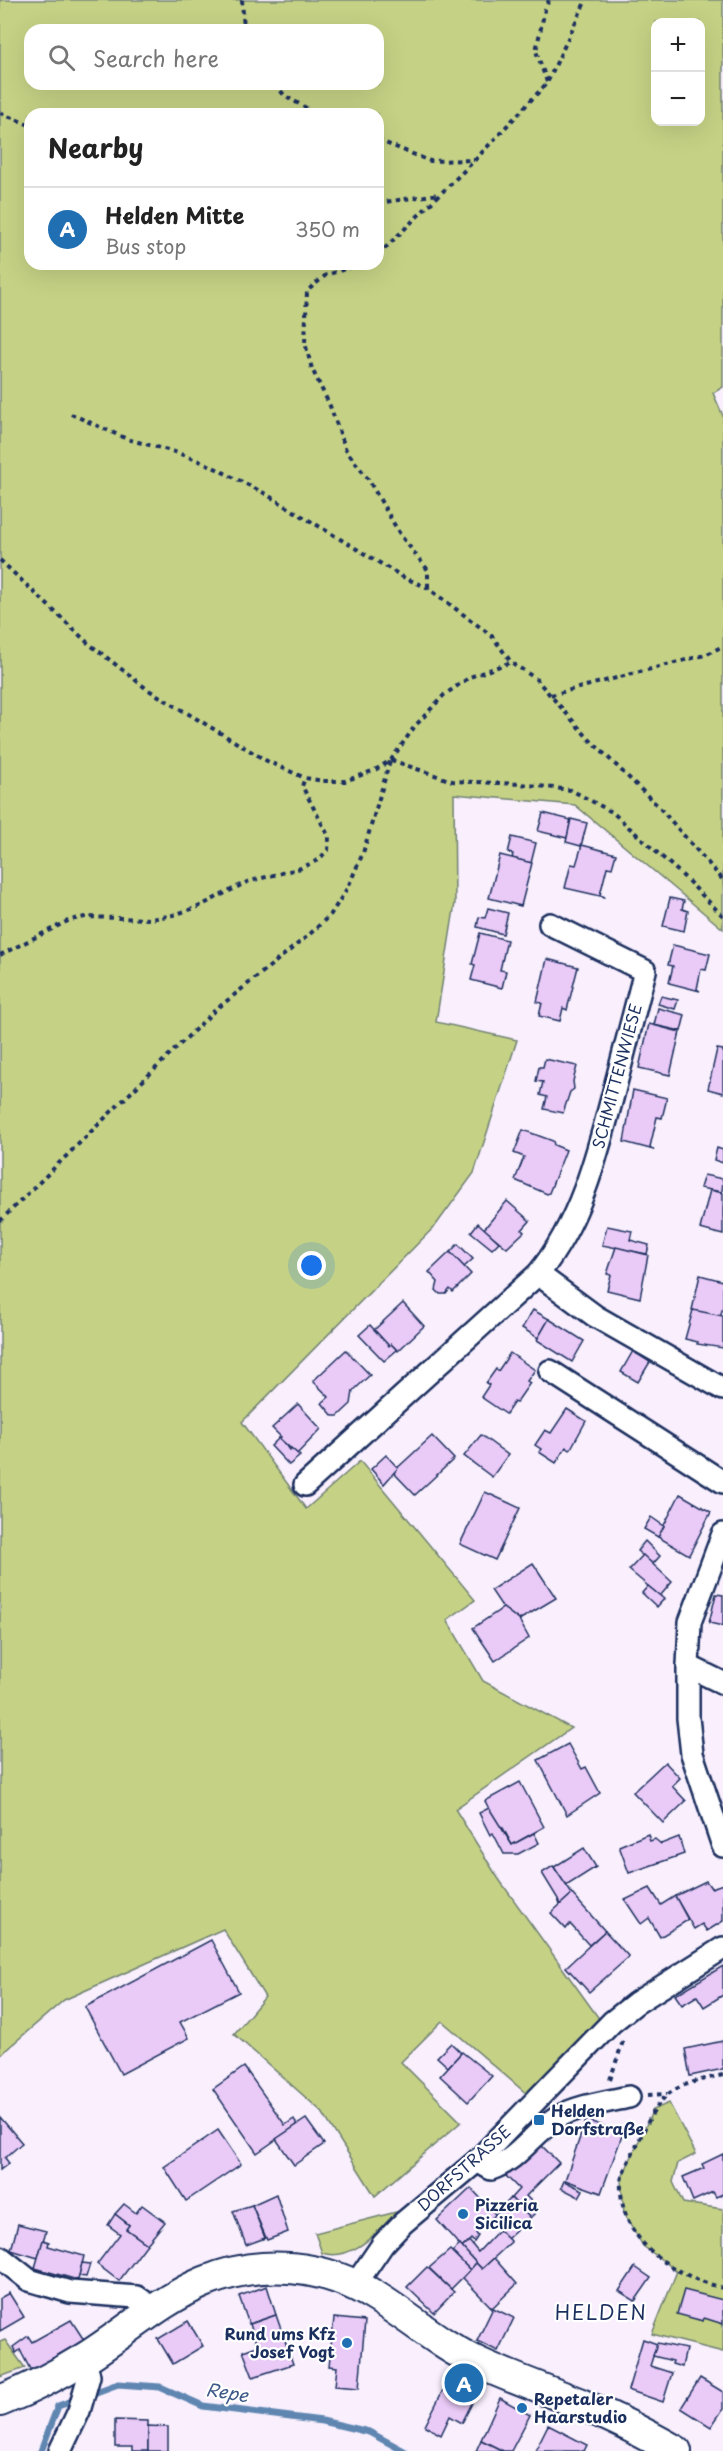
<!DOCTYPE html>
<meta charset="utf-8">
<style>
body{margin:0;font-family:"Playpen Sans",sans-serif;background:#f6f6f6;color:#222}
.controls{position:absolute;right:18px;top:18px;display:grid;overflow:hidden;border-radius:12px;box-shadow:0 6px 24px #0002}
.controls button{width:54px;height:54px;display:grid;place-items:center;padding:0;border:0;border-bottom:2px solid #e0e0e0;background:#fff;color:#222;font:30px sans-serif}
.you{position:absolute;left:312px;top:1266px;width:21px;height:21px;margin:-15px;border:4px solid #fff;border-radius:50%;background:#1a73e8;box-shadow:0 0 0 9px #1a73e833}
.badge{display:grid;place-items:center;width:39px;height:39px;border-radius:50%;background:#1f6fb2;color:#fff;font-size:20px;font-weight:700}
.pin{position:absolute;translate:-50% -50%;border:3px solid #fff;box-shadow:0 2px 6px #0006}
.list{margin:0;padding:0;list-style:none}
h2{display:flex;justify-content:space-between;align-items:center;height:78px;margin:0;padding:0 24px;font-size:26px}
h2 small{font-size:20px;font-weight:400;color:#767676}
.list li{display:grid;grid-template-columns:39px 1fr auto;gap:18px;align-items:center;box-sizing:border-box;height:84px;padding:0 24px;border-top:2px solid #e0e0e0}
.list b{display:block;font-size:22px;white-space:nowrap}
.list p{margin:0;font-size:20px;white-space:nowrap;color:#767676}
.list em{font-size:20px;font-style:normal;color:#767676}
.icon{flex:none;width:33px;height:33px;fill:none;stroke:currentColor;stroke-width:2;stroke-linecap:round;stroke-linejoin:round}
.map{position:relative;flex:none;width:723px;height:2451px;overflow:hidden}
.search{position:absolute;background:#fff;box-shadow:0 6px 24px #0002;left:24px;top:24px;width:360px;height:66px;display:flex;align-items:center;gap:15px;box-sizing:border-box;padding:0 21px;border-radius:18px;color:#767676;font-size:22px}
.panel{position:absolute;background:#fff;box-shadow:0 6px 24px #0002;left:24px;top:108px;width:360px;height:162px;border-radius:18px}
.map>svg:first-child{display:block}
.green{fill:#c5d285;stroke:#708072;stroke-width:1.5;fill-rule:evenodd}
.lines{fill:none;stroke-linecap:round;stroke-linejoin:round}
.stream{stroke:#5f86b1;stroke-width:7}
.building{fill:#eacaf7;stroke:#1b2f5e;stroke-width:1.5}
.street-casing{stroke:#1b2f5e;stroke-width:26}
.secondary-casing{stroke:#1b2f5e;stroke-width:34}
.path{stroke:#1b2f5e;stroke-width:4;stroke-dasharray:4.5 4.5;stroke-linecap:butt}
.street{stroke:#fff;stroke-width:21}
.secondary{stroke:#fff;stroke-width:30}
.poi-dot{fill:#1f6fb2;stroke:#fff;stroke-width:2}
.labels{text-anchor:middle;stroke-width:4.5;stroke-linejoin:round;paint-order:stroke}
.street-label{font-size:16px;fill:#1b2f5e;stroke:#fff}
.poi-label{font-size:16px;font-weight:bold;fill:#1b2f5e;stroke:#fff;text-anchor:start}
.water-label{font-size:18px;font-style:italic;fill:#3d5a88;stroke:#fff}
.quarter-label{font-size:20px;letter-spacing:1.5px;fill:#1b2f5e;stroke:#fff}
</style>
<div class="map">
<svg width="723" height="2451" viewBox="0 0 723 2451">
<rect width="100%" height="100%" fill="#f9effd"/>
<filter id="ink" filterUnits="userSpaceOnUse"><feTurbulence type="fractalNoise" baseFrequency=".0167" numOctaves="2"/><feDisplacementMap in="SourceGraphic" scale="12" xChannelSelector="R" yChannelSelector="G"/><feConvolveMatrix kernelMatrix="1 2 1 2 8 2 1 2 1" color-interpolation-filters="sRGB"/></filter>
<g filter="url(#ink)">
<g class="green">
<path d="M0 0H723V387L713 393 723 416V929L575 805 454 794 455 903 436 1022 517 1040 474 1173 436 1225 242 1422 306 1509 360 1461 475 1600 447 1620 483 1681 571 1728 455 1809 498 1878 600 2020 528 2095 442 2021 401 2062 461 2122 375 2196 322 2112 234 2034 265 1997 223 1929 64 2000 0 2055ZM656 22H700V122H656ZM30 30H378V84H30ZM30 114H378V264H30Z"/>
<polygon points="669,2103 696,2154 678,2163 673,2182 683,2203 723,2209 723,2352 652,2334 677,2271 643,2246 624,2213 621,2180 653,2110"/>
<path d="M400 2211C379 2229 353 2263 322 2253L315 2233Z"/>
<polygon points="5,2340 25,2368 0,2377 0,2342"/>
</g>
<g class="lines">
<g class="stream">
<polyline points="88,2395 118,2384 160,2387 203,2406 322,2421 369,2432 404,2451"/>
<polyline points="41,2451 58,2406 78,2399"/>
</g>
</g>
<g class="building">
<polygon points="543,813 571,820 567,838 538,831"/>
<polygon points="571,819 587,823 581,846 566,842"/>
<polygon points="512,837 536,843 531,863 512,858 513,854 508,853"/>
<polygon points="582,845 616,854 612,868 607,867 600,895 605,897 565,888 571,864 576,865"/>
<polygon points="500,855 532,863 521,906 489,898"/>
<polygon points="670,898 684,901 682,909 688,911 684,931 663,926"/>
<polygon points="488,908 508,913 503,934 477,927 479,917 485,918"/>
<polygon points="480,933 507,940 500,970 506,971 502,988 471,980 475,965 472,964"/>
<polygon points="673,945 710,954 706,970 701,969 697,989 700,991 669,983 673,966 668,965"/>
<polygon points="547,959 578,967 567,1010 563,1008 560,1021 539,1016 542,1003 537,1002"/>
<polygon points="661,996 678,1000 675,1009 658,1004"/>
<polygon points="658,1008 685,1015 681,1031 654,1025"/>
<polygon points="649,1024 680,1032 670,1075 639,1068"/>
<polygon points="717,1049 723,1050 723,1093 708,1089"/>
<polygon points="545,1059 577,1066 573,1081 574,1089 570,1092 563,1113 544,1109 547,1097 540,1095 543,1082 536,1081 539,1067 543,1067"/>
<polygon points="633,1090 667,1098 662,1118 657,1117 650,1147 654,1150 624,1142"/>
<polygon points="523,1130 553,1141 554,1145 566,1150 549,1193 547,1194 515,1180 524,1157 514,1153"/>
<polygon points="717,1148 723,1150 723,1163 714,1160"/>
<polygon points="704,1175 723,1179 722,1192 700,1188"/>
<polygon points="710,1190 723,1193 723,1235 700,1229"/>
<polygon points="507,1201 530,1221 522,1230 524,1232 507,1248 484,1229"/>
<polygon points="478,1223 499,1242 492,1249 471,1232"/>
<polygon points="607,1226 632,1231 630,1240 649,1245 647,1254 602,1245"/>
<polygon points="458,1244 473,1259 464,1267 450,1252"/>
<polygon points="616,1247 648,1255 640,1298 607,1290 611,1275 607,1274"/>
<polygon points="450,1252 471,1274 453,1292 450,1289 446,1294 440,1294 436,1290 438,1282 429,1272"/>
<polygon points="700,1275 723,1281 723,1307 720,1317 692,1310"/>
<polygon points="403,1303 424,1326 398,1351 391,1344 389,1346 374,1330"/>
<polygon points="533,1310 549,1319 538,1338 522,1328"/>
<polygon points="693,1310 723,1316 723,1348 697,1344 698,1342 685,1339"/>
<polygon points="549,1319 584,1341 572,1362 537,1340"/>
<polygon points="370,1325 389,1346 391,1344 397,1350 384,1361 359,1335"/>
<polygon points="346,1350 370,1375 353,1391 351,1404 338,1416 333,1416 322,1403 329,1397 313,1381"/>
<polygon points="633,1351 650,1362 638,1382 621,1372"/>
<polygon points="510,1353 535,1370 527,1381 530,1383 516,1403 514,1402 506,1414 481,1397 489,1385 486,1383 496,1369 498,1371"/>
<polygon points="298,1404 321,1429 297,1454 279,1438 281,1437 272,1428"/>
<polygon points="567,1409 586,1421 570,1450 566,1447 556,1463 539,1452 541,1449 535,1445 545,1430 551,1433"/>
<polygon points="481,1435 508,1455 492,1477 464,1456"/>
<polygon points="432,1436 454,1459 415,1495 393,1472"/>
<polygon points="279,1438 290,1450 291,1448 300,1456 289,1465 271,1446"/>
<polygon points="386,1455 398,1468 384,1484 371,1469"/>
<polygon points="485,1492 520,1508 495,1560 460,1544"/>
<polygon points="680,1494 711,1512 689,1555 658,1537"/>
<polygon points="651,1517 664,1526 658,1537 644,1529"/>
<polygon points="645,1541 660,1556 653,1564 637,1551"/>
<polygon points="643,1555 672,1582 660,1596 629,1570"/>
<polygon points="533,1563 556,1598 519,1620 503,1608 491,1590"/>
<polygon points="648,1586 664,1599 657,1607 642,1593"/>
<polygon points="716,1594 723,1595 723,1626 709,1623"/>
<polygon points="503,1608 519,1620 529,1638 495,1661 473,1628"/>
<polygon points="568,1744 582,1769 586,1767 600,1793 567,1815 538,1760"/>
<polygon points="665,1762 680,1778 672,1786 686,1801 663,1823 633,1792"/>
<polygon points="520,1782 544,1827 512,1845 503,1828 500,1829 485,1801"/>
<polygon points="489,1808 512,1845 534,1833 539,1843 518,1854 504,1854 493,1833 490,1835 479,1813"/>
<polygon points="648,1834 650,1841 655,1839 661,1844 679,1837 684,1854 629,1873 619,1846"/>
<polygon points="584,1848 596,1867 566,1886 554,1867"/>
<polygon points="553,1866 572,1894 560,1905 558,1899 542,1873"/>
<polygon points="706,1881 711,1888 723,1884 723,1921 707,1931 702,1924 694,1929 675,1896"/>
<polygon points="650,1888 661,1905 675,1896 688,1920 660,1937 649,1918 641,1924 625,1900"/>
<polygon points="572,1894 605,1931 589,1945 570,1924 566,1929 551,1913"/>
<polygon points="605,1931 629,1957 589,1992 566,1967"/>
<polygon points="211,1940 239,1992 180,2022 189,2038 121,2074 85,2007"/>
<polygon points="723,1966 723,1995 704,2007 697,1996 682,2005 675,1995"/>
<polygon points="723,2041 723,2069 690,2076 685,2049"/>
<polygon points="451,2043 461,2053 448,2067 437,2057"/>
<polygon points="462,2052 492,2076 468,2102 440,2076"/>
<polygon points="244,2067 285,2125 294,2119 297,2125 257,2153 213,2089"/>
<polygon points="0,2117 22,2143 5,2158 9,2163 0,2170"/>
<polygon points="306,2119 324,2144 294,2165 276,2139"/>
<polygon points="586,2120 623,2133 601,2193 565,2180"/>
<polygon points="218,2130 241,2164 186,2201 164,2167"/>
<polygon points="538,2142 559,2163 526,2196 539,2209 530,2218 511,2198 519,2189 505,2175"/>
<polygon points="723,2154 723,2194 716,2197 713,2192 693,2201 683,2177 704,2168 702,2164"/>
<polygon points="564,2181 583,2190 579,2197 561,2188"/>
<polygon points="471,2188 496,2215 476,2233 478,2236 474,2242 471,2239 462,2248 437,2220"/>
<polygon points="276,2194 288,2232 267,2240 252,2205"/>
<polygon points="511,2198 530,2218 507,2239 490,2220"/>
<polygon points="124,2204 136,2213 142,2205 165,2222 147,2244 126,2229 129,2225 115,2214"/>
<polygon points="252,2205 265,2238 246,2245 233,2211"/>
<polygon points="115,2214 129,2225 126,2229 147,2244 119,2281 97,2264 120,2234 108,2225"/>
<polygon points="18,2224 46,2231 38,2258 11,2250"/>
<polygon points="499,2230 511,2242 482,2269 462,2248 469,2241 478,2252"/>
<polygon points="43,2240 49,2242 48,2246 84,2256 78,2280 35,2268"/>
<polygon points="460,2245 476,2263 470,2270 452,2252"/>
<polygon points="450,2250 470,2270 451,2289 429,2268"/>
<polygon points="494,2258 517,2284 492,2308 463,2278 476,2263 482,2269"/>
<polygon points="82,2263 90,2264 86,2277 79,2276"/>
<polygon points="427,2267 454,2292 434,2313 407,2287"/>
<polygon points="635,2267 651,2278 635,2301 619,2291"/>
<polygon points="267,2286 276,2315 249,2324 239,2296"/>
<polygon points="684,2290 723,2300 723,2324 704,2318 703,2321 677,2314"/>
<polygon points="9,2293 24,2317 0,2331 0,2298"/>
<polygon points="493,2308 514,2318 498,2351 477,2341"/>
<polygon points="276,2315 293,2364 253,2377 243,2351 257,2346 250,2324"/>
<polygon points="334,2318 365,2321 359,2388 335,2386 337,2367 329,2366"/>
<polygon points="71,2320 84,2340 31,2371 20,2350 16,2353 13,2347 28,2336 32,2342"/>
<polygon points="188,2321 203,2346 173,2364 158,2339"/>
<polygon points="643,2339 657,2344 650,2366 672,2373 663,2402 628,2390"/>
<polygon points="657,2343 686,2349 682,2367 672,2364 673,2361 653,2356"/>
<polygon points="700,2378 723,2392 723,2409 711,2427 681,2408"/>
<polygon points="464,2387 477,2393 462,2423 450,2416 441,2435 425,2426 443,2390 459,2399"/>
<polygon points="500,2398 530,2415 511,2451 503,2451 481,2440"/>
<polygon points="115,2420 148,2421 148,2451 132,2451 132,2447 115,2447"/>
<polygon points="548,2425 587,2445 584,2451 535,2451"/>
<polygon points="148,2426 168,2427 168,2451 148,2451"/>
<polygon points="481,2440 503,2451 476,2451"/>
</g>
<g class="lines">
<g class="street-casing">
<g id="street">
<polyline points="538,1274 595,1316 723,1389"/>
<polyline points="550,1371 723,1482"/>
<path d="M305 1485 538 1274C581 1222 598 1152 615 1087 625 1048 635 1010 645 971L550 924"/>
<polyline points="723,1534 690,1622 688,1666 688,1718 692,1754 723,1846"/>
<polyline points="688,1666 723,1683"/>
<path d="M477 2161 491 2169C518 2160 533 2133 557 2118 572 2107 610 2101 629 2097"/>
<polyline points="0,2257 29,2280 70,2292 137,2297 156,2310"/>
<polyline points="355,2285 383,2244 403,2223 477,2161 612,2022 636,2003 723,1948"/>
<polyline points="60,2451 79,2411 89,2376 85,2358"/>
</g>
</g>
<g class="secondary-casing">
<path id="secondary" d="M0 2401C30 2389 58 2375 85 2358 125 2333 161 2300 204 2282 262 2258 325 2264 378 2298 413 2320 443 2347 481 2364 514 2379 549 2391 583 2405 615 2418 646 2434 676 2451"/>
</g>
<g class="path">
<polyline points="242,0 244,30"/>
<polyline points="547,82 536,51 545,9 549,0"/>
<polyline points="275,84 285,96 317,114"/>
<polyline points="0,113 30,125"/>
<polyline points="378,140 430,161 474,160"/>
<polyline points="378,203 439,194"/>
<polyline points="378,255 475,160 547,83 586,0"/>
<polyline points="361,264 326,275 307,291 305,343 312,369 330,406 346,450 368,479 401,536 428,570 428,588"/>
<polyline points="71,414 127,439 175,452 207,464 264,493 403,577 428,588 492,636 511,662 536,679 589,739 658,806 723,880"/>
<polyline points="0,560 88,643 147,689 267,761 305,778 323,781 345,781 375,770 391,760 415,726 444,695 470,677 511,662"/>
<polyline points="551,695 705,655 723,646"/>
<polyline points="391,760 452,781 521,784 571,790 612,812 681,874 723,916"/>
<polyline points="0,955 70,920 85,917 151,919 173,915 198,907 247,882 301,868 318,860 328,850 329,837 302,786 305,778"/>
<polyline points="0,1221 213,1012 310,934 331,914 348,887 363,853 390,761"/>
<path d="M723 2075C666 2087 661 2092 637 2145 632 2155 622 2171 621 2182 618 2241 673 2275 723 2288"/>
<polyline points="610,2080 623,2041"/>
<polyline points="648,2095 667,2094"/>
</g>
<use href="#street" class="street"/>
<use href="#secondary" class="secondary"/>
</g>
</g>
<g class="poi-dot">
<rect x="533" y="2114" width="12" height="12" rx="3"/>
<circle cx="463" cy="2214" r="6"/>
<circle cx="347" cy="2343" r="6"/>
<circle cx="522" cy="2408" r="6"/>
</g>
<g class="labels">
<g class="street-label">
<text transform="translate(617 1076) rotate(-75)" y="6">SCHMITTENWIESE</text>
<text transform="translate(464 2168) rotate(-42)" y="6">DORFSTRASSE</text>
</g>
<g class="poi-label">
<text x="551" y="2117">Helden<tspan x="551" dy="18">Dorfstraße</tspan></text>
<text x="475" y="2211">Pizzeria<tspan x="475" dy="18">Sicilica</tspan></text>
<text x="335" y="2340" text-anchor="end">Rund ums Kfz<tspan x="335" dy="18">Josef Vogt</tspan></text>
<text x="534" y="2405">Repetaler<tspan x="534" dy="18">Haarstudio</tspan></text>
</g>
<g class="water-label">
<text transform="translate(227 2393) rotate(9)" y="6">Repe</text>
</g>
<g class="quarter-label">
<text x="601" y="2320">HELDEN</text>
</g>
</g>
</svg>
<div class="controls">
<button>+</button>
<button>−</button>
</div>
<div class="you"></div>
<div class="pin badge" style="left:464px;top:2383px">A</div>
<div class="search"><svg class="icon" aria-label="search" viewBox="0 0 24 24"><circle cx="10" cy="10" r="6"/><path d="M15 15l6 6"/></svg>Search here</div>
<section class="panel">
<h2>Nearby<small></small></h2>
<ul class="list">
<li><span class="badge">A</span><div><b>Helden Mitte</b><p>Bus stop</p></div><em>350 m</em></li>
</ul>
</section>
</div>
